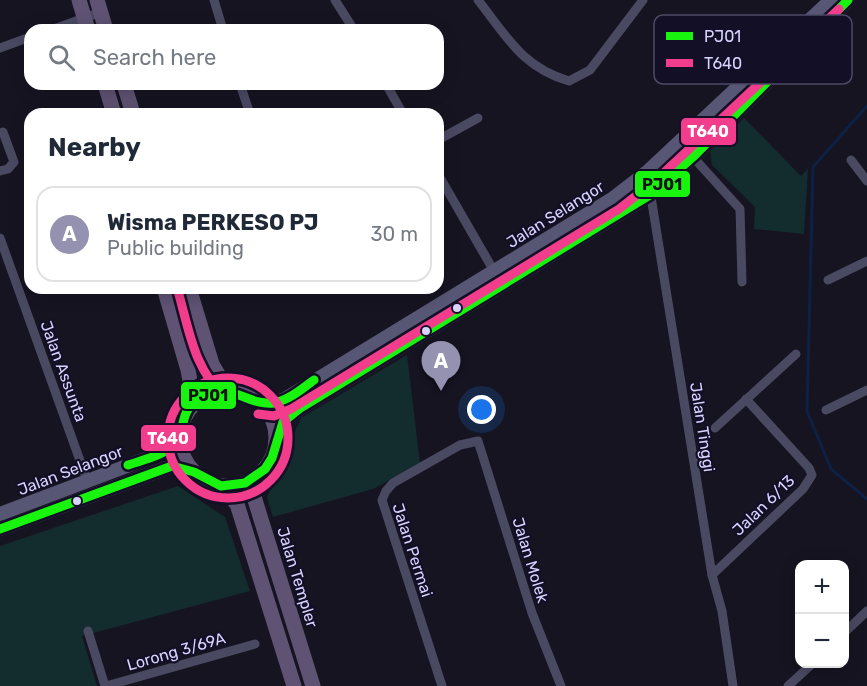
<!DOCTYPE html>
<meta charset="utf-8">
<style>
body{margin:0;font-family:Rubik,sans-serif;background:#f2f2f3;color:#1f2937}
.controls{position:absolute;right:18px;bottom:18px;display:grid;overflow:hidden;border-radius:12px;box-shadow:0 3px 15px #0003}
.controls button{width:54px;height:54px;display:grid;place-items:center;padding:0;border:0;border-bottom:2px solid #e0e1e3;background:#fff;color:#1f2937;font:30px sans-serif}
.you{position:absolute;left:482px;top:410px;width:21px;height:21px;margin:-15px;border:4px solid #fff;border-radius:50%;background:#1a73e8;box-shadow:0 0 0 9px #1a73e833}
.badge{display:grid;place-items:center;width:39px;height:39px;border-radius:50%;background:#9591b1;color:#fff;font-size:20px;font-weight:700}
.pin{position:absolute;translate:-50% -50px;filter:drop-shadow(0 2px 3px #0008)}
.pin::after{content:'';position:absolute;top:32px;width:21px;height:18px;background:inherit;clip-path:polygon(0 0,100% 0,50% 100%)}
.list{margin:0;padding:0;list-style:none}
h2{display:flex;justify-content:space-between;align-items:center;height:78px;margin:0;padding:0 24px;font-size:26px}
h2 small{font-size:20px;font-weight:400;color:#747a83}
.list li{display:grid;grid-template-columns:39px 1fr auto;gap:18px;align-items:center;box-sizing:border-box;height:96px;margin:0 12px 12px;padding:0 12px;border:2px solid #e0e1e3;border-radius:18px}
.list b{display:block;font-size:22px;white-space:nowrap}
.list p{margin:0;font-size:20px;white-space:nowrap;color:#747a83}
.list em{font-size:20px;font-style:normal;color:#747a83}
.icon{flex:none;width:33px;height:33px;fill:none;stroke:currentColor;stroke-width:2;stroke-linecap:round;stroke-linejoin:round}
.map{position:relative;flex:none;width:867px;height:686px;overflow:hidden}
.search{position:absolute;background:#fff;box-shadow:0 3px 15px #0003;left:24px;top:24px;width:420px;height:66px;display:flex;align-items:center;gap:15px;box-sizing:border-box;padding:0 21px;border-radius:18px;color:#747a83;font-size:22px}
.panel{position:absolute;background:#fff;box-shadow:0 3px 15px #0003;left:24px;top:108px;width:420px;height:186px;border-radius:18px}
.map>svg:first-child{display:block}
.green{fill:#132c2d}
.lines{fill:none;stroke-linecap:round;stroke-linejoin:round}
.stream{stroke:#0d2144;stroke-width:3}
.street{stroke:#4a4962;stroke-width:9}
.secondary{stroke:#575674;stroke-width:14}
.primary{stroke:#5e5373;stroke-width:15}
.bus-1-casing{stroke:#130f26;stroke-width:14}
.bus-2-casing{stroke:#130f26;stroke-width:14}
.bus-1{stroke:#19f40e;stroke-width:9}
.bus-2{stroke:#f23d8d;stroke-width:9}
.bus-dot{fill:#d9d4ff;stroke:#130f26;stroke-width:2}
.labels{text-anchor:middle;stroke-width:4.5;stroke-linejoin:round;paint-order:stroke}
.street-label{font-size:16px;fill:#d9d4ff;stroke:#130f26}
.key{fill:#130f26;stroke:#4e4a67;stroke-width:1.5}
.key-label{font-size:16px;fill:#d9d4ff}
.line-badge{stroke:#130f26;stroke-width:2}
.badge-label{font-size:16px;text-anchor:middle;font-weight:bold;fill:#fff}
.pale-badge-label{font-size:16px;text-anchor:middle;font-weight:bold;fill:#111}
</style>
<div class="map">
<svg width="867" height="686" viewBox="0 0 867 686">
<rect width="100%" height="100%" fill="#161421"/>
<g class="green">
<polygon points="744,118 801,176 808,169 804,234 754,229 755,207 712,165 710,151"/>
<polygon points="407,355 420,463 373,489 273,517 267,497 301,418"/>
<polygon points="178,486 225,517 250,591 82,636 97,686 0,686 0,546"/>
</g>
<g class="lines">
<polyline class="stream" points="867,106 813,167 807,411 831,469 867,499"/>
<g class="street">
<polyline points="214,0 223,30"/>
<polyline points="335,0 354,30"/>
<path d="M478 0C507 37 522 67 569 81L590 70 643 0"/>
<polyline points="51,30 101,12"/>
<polyline points="0,48 30,37"/>
<polyline points="240,84 250,114"/>
<polyline points="386,84 403,114"/>
<polyline points="438,140 478,118"/>
<polyline points="693,157 740,209 742,282"/>
<polyline points="851,160 867,181"/>
<polyline points="0,171 8,169 14,162 3,132"/>
<polyline points="647,172 712,575 722,611 733,686"/>
<polyline points="438,174 502,285"/>
<polyline points="0,238 87,480"/>
<polyline points="828,280 867,261"/>
<polyline points="826,410 867,390"/>
<polyline points="715,428 796,354"/>
<polyline points="712,575 803,489 812,475 809,468 746,399"/>
<polyline points="88,631 105,686"/>
<polyline points="844,633 867,611"/>
<polyline points="106,686 255,644"/>
<polyline points="442,686 382,500 386,491 393,483 460,445 478,441 532,613 561,686"/>
<polyline points="788,686 812,664"/>
</g>
<g class="secondary">
<polyline points="260,402 272,404 285,399 612,199 647,172 831,0"/>
<polyline points="276,438 283,422 299,409 650,195 693,157 848,0"/>
<polyline points="0,514 164,452 179,436"/>
<polyline points="0,529 172,466 194,472"/>
</g>
<g class="primary">
<polyline points="79,0 88,30"/>
<polyline points="97,0 106,30"/>
<polyline points="105,84 114,114"/>
<polyline points="124,84 133,114"/>
<polyline points="164,288 188,370 194,402"/>
<polyline points="189,288 212,364 219,376 235,391"/>
<circle cx="228" cy="438" r="48"/>
<polyline points="255,478 252,486 255,500 313,686"/>
<polyline points="221,486 237,504 294,686"/>
</g>
<g class="bus-1-casing">
<g id="bus-1">
<path d="M128 465C143 460 163 456 174 444 189 428 175 409 206 396 236 383 247 406 274 403 289 400 302 389 314 380"/>
<polyline points="0,529 172,466 194,472 221,486 245,483 265,469 272,458 283,422 299,409 650,195 693,157 848,0"/>
</g>
</g>
<g class="bus-2-casing">
<g id="bus-2">
<path d="M178 291C190 334 194 369 227 400"/>
<circle cx="228" cy="438" r="60"/>
<polyline points="258,414 274,416 291,409 619,209 655,181 839,9"/>
</g>
</g>
<use href="#bus-1" class="bus-1"/>
<use href="#bus-2" class="bus-2"/>
</g>
<g class="bus-dot">
<circle cx="457" cy="308" r="5"/>
<circle cx="426" cy="331" r="5"/>
<circle cx="77" cy="501" r="5"/>
</g>
<g class="labels">
<g class="street-label">
<text transform="translate(555 214) rotate(-32)" y="6">Jalan Selangor</text>
<text transform="translate(64 371) rotate(70)" y="6">Jalan Assunta</text>
<text transform="translate(703 427) rotate(81)" y="6">Jalan Tinggi</text>
<text transform="translate(70 470) rotate(-21)" y="6">Jalan Selangor</text>
<text transform="translate(763 505) rotate(-44)" y="6">Jalan 6/13</text>
<text transform="translate(413 550) rotate(72)" y="6">Jalan Permai</text>
<text transform="translate(531 560) rotate(73)" y="6">Jalan Molek</text>
<text transform="translate(298 577) rotate(73)" y="6">Jalan Templer</text>
<text transform="translate(176 651) rotate(-16)" y="6">Lorong 3/69A</text>
</g>
</g>
<rect x="654" y="15" width="198" height="69" rx="9" class="key"/>
<rect x="666" y="32" width="27" height="8" fill="#19f40e"/>
<rect x="666" y="59" width="27" height="8" fill="#f23d8d"/>
<g class="key-label">
<text x="704" y="42">PJ01</text>
<text x="704" y="69">T640</text>
</g>
<g class="line-badge">
<rect x="680" y="117" width="57" height="29" rx="6" fill="#f23d8d"/>
<rect x="634" y="170" width="57" height="28" rx="6" fill="#19f40e"/>
<rect x="180" y="381" width="57" height="29" rx="6" fill="#19f40e"/>
<rect x="140" y="424" width="57" height="28" rx="6" fill="#f23d8d"/>
</g>
<g class="badge-label">
<text x="708" y="137">T640</text>
<text x="168" y="444">T640</text>
</g>
<g class="pale-badge-label">
<text x="662" y="190">PJ01</text>
<text x="208" y="401">PJ01</text>
</g>
</svg>
<div class="controls">
<button>+</button>
<button>−</button>
</div>
<div class="you"></div>
<div class="pin badge" style="left:441px;top:391px">A</div>
<div class="search"><svg class="icon" aria-label="search" viewBox="0 0 24 24"><circle cx="10" cy="10" r="6"/><path d="M15 15l6 6"/></svg>Search here</div>
<section class="panel">
<h2>Nearby<small></small></h2>
<ul class="list">
<li><span class="badge">A</span><div><b>Wisma PERKESO PJ</b><p>Public building</p></div><em>30 m</em></li>
</ul>
</section>
</div>
